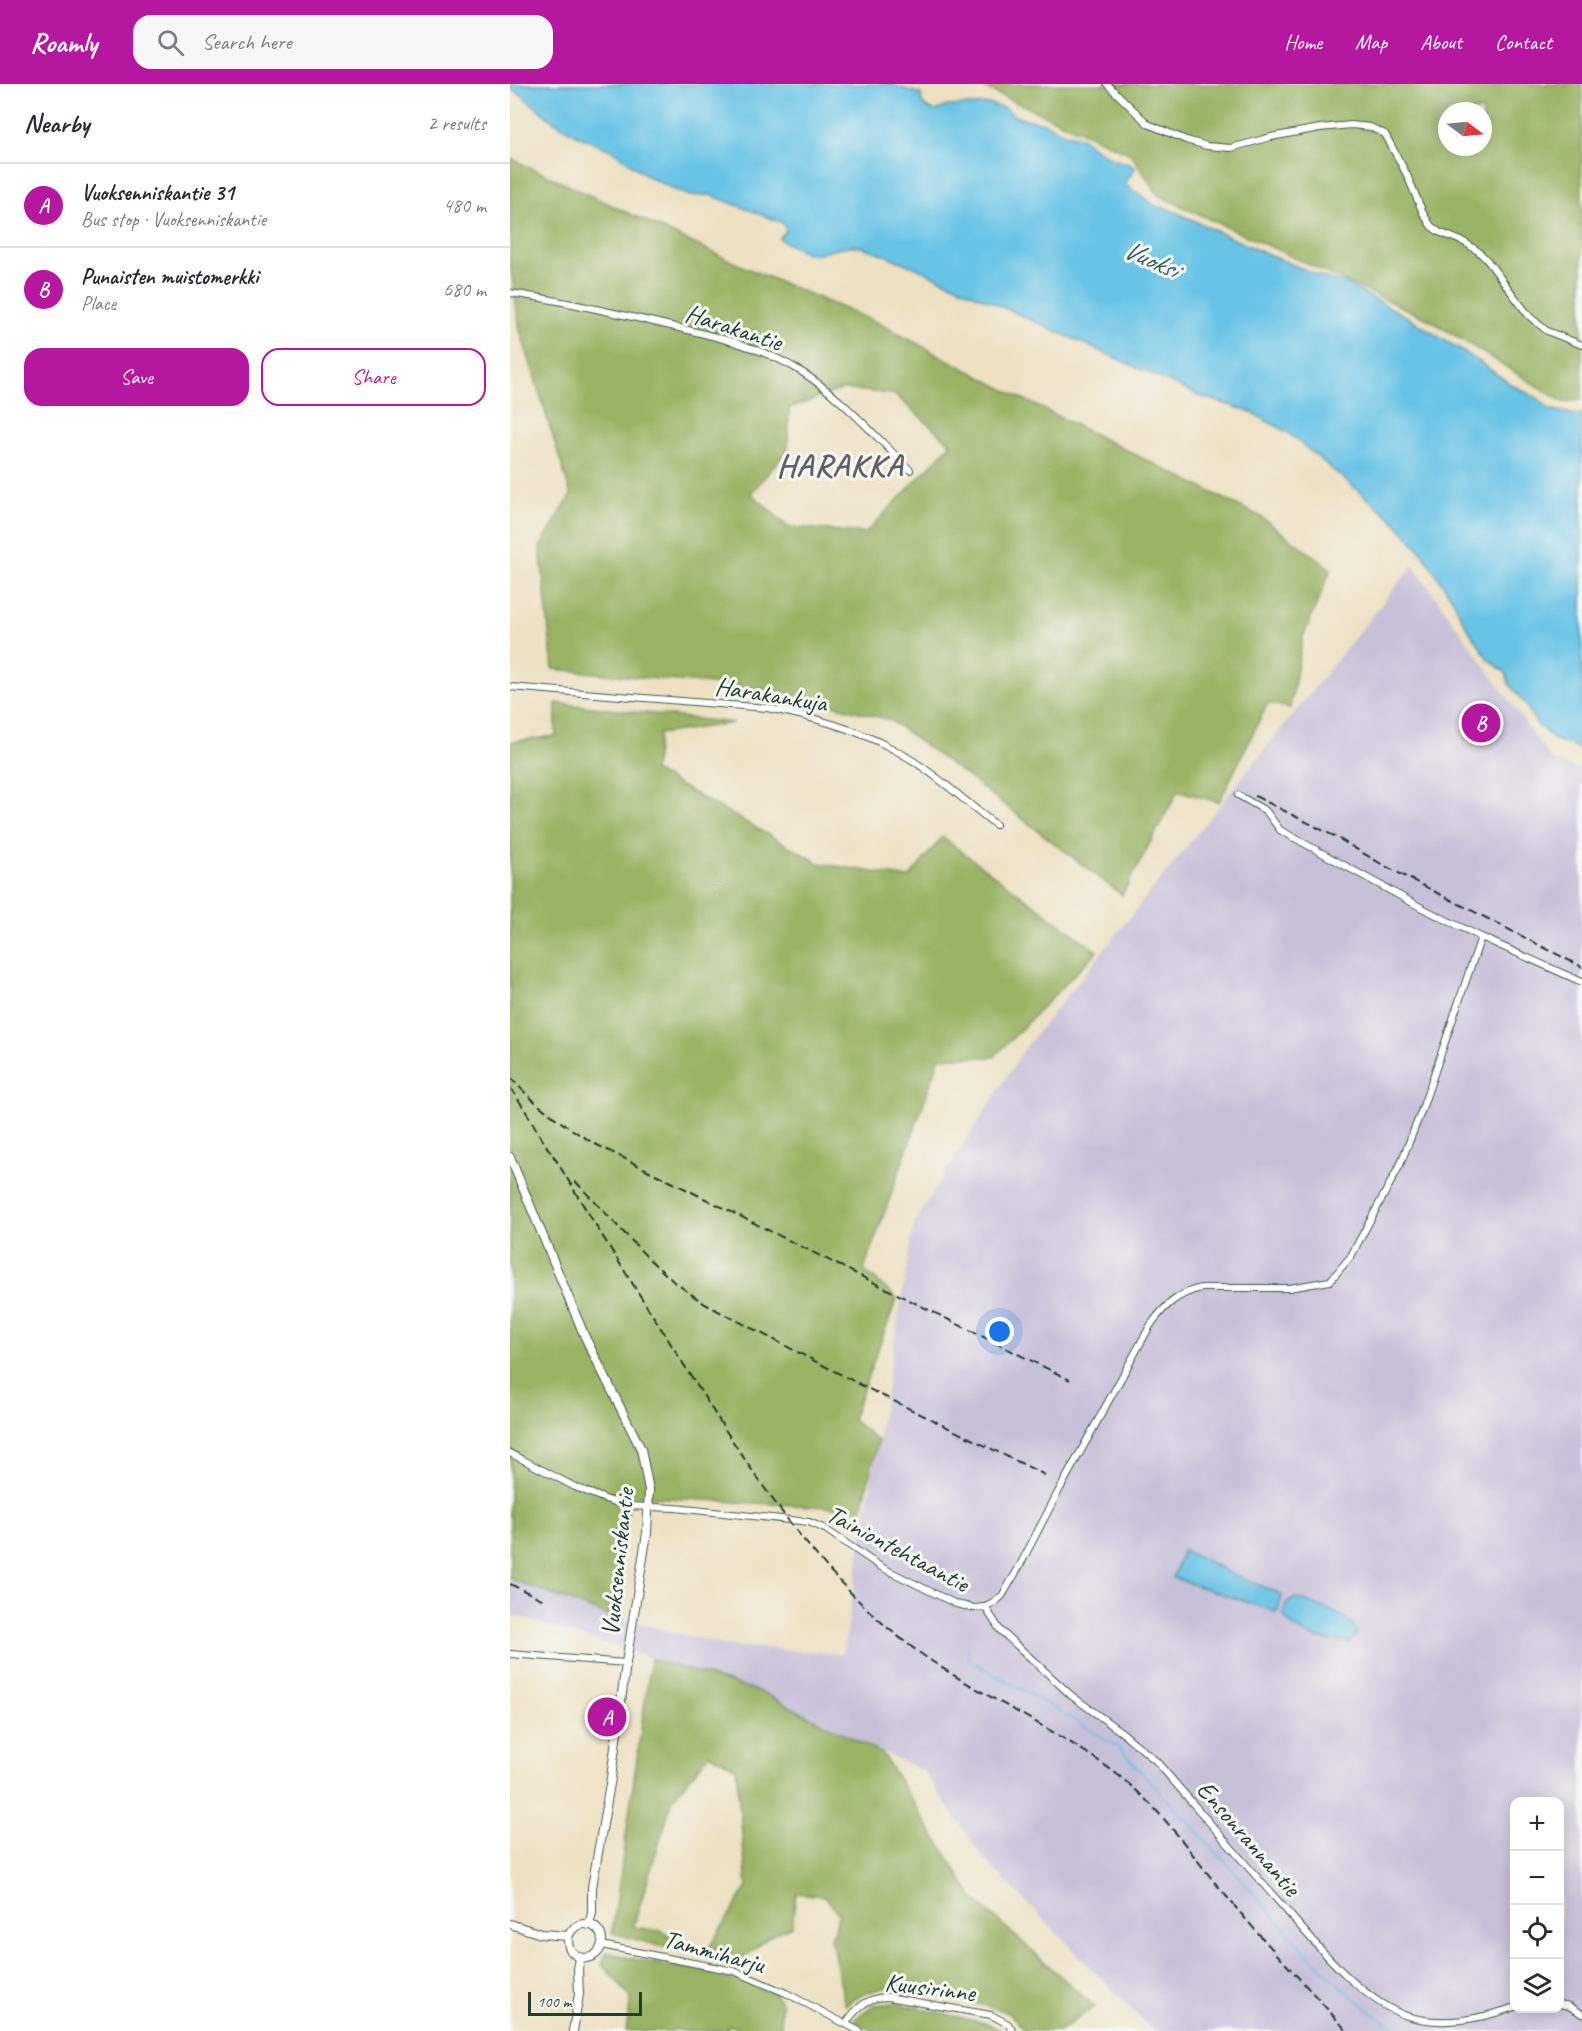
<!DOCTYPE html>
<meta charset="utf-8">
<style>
body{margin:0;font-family:Caveat,sans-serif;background:#f7f7f7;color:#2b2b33}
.controls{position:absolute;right:18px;bottom:18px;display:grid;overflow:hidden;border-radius:12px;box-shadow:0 3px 15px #0003}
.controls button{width:54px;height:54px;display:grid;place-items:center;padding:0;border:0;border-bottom:2px solid #e1e1e2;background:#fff;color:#2b2b33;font:30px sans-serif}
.compass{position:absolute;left:928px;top:18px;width:54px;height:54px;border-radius:50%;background:#fff;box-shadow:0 3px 15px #0003;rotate:106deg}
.scale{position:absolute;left:18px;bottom:15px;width:114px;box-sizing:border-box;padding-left:6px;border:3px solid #1f3d34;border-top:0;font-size:16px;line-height:21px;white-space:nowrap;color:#1f3d34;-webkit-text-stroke:4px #f6f6f2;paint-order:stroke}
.you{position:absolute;left:490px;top:1248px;width:21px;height:21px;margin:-15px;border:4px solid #fff;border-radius:50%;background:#1a73e8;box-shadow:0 0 0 9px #1a73e833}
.badge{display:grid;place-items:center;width:39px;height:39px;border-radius:50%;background:#b5179e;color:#fff;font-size:20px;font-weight:700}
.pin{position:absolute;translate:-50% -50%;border:3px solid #fff;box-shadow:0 2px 6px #0006}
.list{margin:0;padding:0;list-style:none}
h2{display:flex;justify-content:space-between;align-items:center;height:78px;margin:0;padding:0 24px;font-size:26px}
h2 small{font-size:20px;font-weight:400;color:#7c7c81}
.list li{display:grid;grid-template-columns:39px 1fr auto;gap:18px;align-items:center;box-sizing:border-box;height:84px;padding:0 24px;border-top:2px solid #e1e1e2}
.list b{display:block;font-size:22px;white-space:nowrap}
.list p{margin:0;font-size:20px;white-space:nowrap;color:#7c7c81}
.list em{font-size:20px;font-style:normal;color:#7c7c81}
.actions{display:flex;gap:12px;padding:18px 24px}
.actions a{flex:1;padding:14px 0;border:2px solid #b5179e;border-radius:18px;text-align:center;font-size:21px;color:#b5179e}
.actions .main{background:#b5179e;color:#fff}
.icon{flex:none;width:33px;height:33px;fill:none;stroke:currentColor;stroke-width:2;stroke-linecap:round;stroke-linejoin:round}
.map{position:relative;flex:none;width:1072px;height:1947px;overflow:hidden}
header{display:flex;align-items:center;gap:36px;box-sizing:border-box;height:84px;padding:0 30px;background:#b5179e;color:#fff}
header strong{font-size:28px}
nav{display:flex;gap:33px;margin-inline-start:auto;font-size:21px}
.search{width:420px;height:54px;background:#f7f7f7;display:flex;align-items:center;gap:15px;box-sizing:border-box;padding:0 21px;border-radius:18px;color:#7c7c81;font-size:22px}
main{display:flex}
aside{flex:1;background:#fff}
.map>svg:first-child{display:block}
.industrial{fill:#c7c0d9;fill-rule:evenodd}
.forest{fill:#99b263;stroke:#5c784c;stroke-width:1.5;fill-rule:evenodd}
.water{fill:#68c3e6;stroke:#44808d;stroke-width:1.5}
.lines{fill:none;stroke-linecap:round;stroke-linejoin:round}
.stream{stroke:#68c3e6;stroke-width:2}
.minor-casing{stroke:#3e5649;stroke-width:8}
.tertiary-casing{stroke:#3e5649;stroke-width:10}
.minor{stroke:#fff;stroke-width:6}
.tertiary{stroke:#fff;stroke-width:8}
.rail{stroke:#1f3d34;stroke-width:2;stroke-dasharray:9 4.5;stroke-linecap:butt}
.labels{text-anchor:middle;stroke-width:6;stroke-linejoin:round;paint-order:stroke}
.street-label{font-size:26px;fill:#1f3d34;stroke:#f6f6f2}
.water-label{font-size:27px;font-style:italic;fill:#315e60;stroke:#f6f6f2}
.district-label{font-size:32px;font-weight:bold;letter-spacing:1.5px;fill:#606166;stroke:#f6f6f2}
</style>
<header>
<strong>Roamly</strong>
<div class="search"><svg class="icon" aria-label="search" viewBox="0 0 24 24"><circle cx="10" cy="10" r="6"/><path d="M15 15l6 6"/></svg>Search here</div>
<nav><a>Home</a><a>Map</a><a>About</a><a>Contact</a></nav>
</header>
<main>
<aside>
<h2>Nearby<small>2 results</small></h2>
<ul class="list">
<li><span class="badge">A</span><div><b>Vuoksenniskantie 31</b><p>Bus stop · Vuoksenniskantie</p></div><em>480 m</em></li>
<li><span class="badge">B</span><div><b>Punaisten muistomerkki</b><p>Place</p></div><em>680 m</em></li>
</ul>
<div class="actions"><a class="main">Save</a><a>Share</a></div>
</aside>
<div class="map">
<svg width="1072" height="1947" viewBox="0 0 1072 1947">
<rect width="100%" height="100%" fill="#f6f6f2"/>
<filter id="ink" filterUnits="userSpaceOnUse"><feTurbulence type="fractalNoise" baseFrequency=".0167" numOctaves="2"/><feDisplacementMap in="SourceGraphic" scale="12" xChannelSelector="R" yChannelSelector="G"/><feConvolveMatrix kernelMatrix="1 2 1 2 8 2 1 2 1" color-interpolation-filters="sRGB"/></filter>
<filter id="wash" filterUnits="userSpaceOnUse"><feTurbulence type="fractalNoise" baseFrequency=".008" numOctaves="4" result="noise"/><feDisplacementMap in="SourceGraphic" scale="24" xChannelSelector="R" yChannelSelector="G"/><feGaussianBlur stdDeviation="1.35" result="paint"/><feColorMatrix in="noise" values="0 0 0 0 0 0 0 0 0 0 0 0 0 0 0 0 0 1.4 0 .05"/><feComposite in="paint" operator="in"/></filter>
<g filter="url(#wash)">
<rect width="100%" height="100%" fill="#eee1c2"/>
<path class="industrial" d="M903 481 1041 675 1072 687V1947H643L474 1775 414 1688 251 1608 0 1530V1495L100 1532 213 1561 333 1570 404 1139 514 965ZM1005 1718H1050V1924H1005Z"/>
<g class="forest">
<path d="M465 0H1072V316L1053 318 918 235 649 112 621 70ZM937 27H973V63H937Z"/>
<path d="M0 74 234 183 366 238 501 309 751 433 821 485 793 553 780 624 758 619 709 718 668 707 612 811 462 696 380 636 265 606 43 585 30 463 61 411 10 246 0 180ZM333 305 384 310 441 360 356 449 278 443 241 409 278 366 279 324Z"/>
<polygon points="46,619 223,639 149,650 144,687 309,779 399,794 432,753 587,867 484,973 430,973 354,1186 387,1214 342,1335 368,1357 352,1425 121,1412 100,1532 0,1495 0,658 46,652"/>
<path d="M141 1575 251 1608 372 1669 464 1815 585 1923 549 1947H514C510 1940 503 1931 495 1928 482 1922 383 1901 373 1904 359 1906 347 1914 335 1921L321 1855 329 1830 314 1812 286 1809 282 1842 260 1852 233 1875 198 1865 237 1803 226 1684 200 1670 163 1714 123 1843 152 1847 171 1858 153 1863 102 1849Z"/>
<polygon points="97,1868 132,1877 200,1888 264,1909 271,1919 271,1947 236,1947 219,1941 216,1947 116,1947 121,1914 92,1880"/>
<polygon points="386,1919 475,1939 492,1947 362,1947 344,1936 363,1921"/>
</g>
<g class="water">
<path d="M0 0H380L411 10 412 19 417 24 426 27 437 22 480 20 494 24 507 33 534 39 554 49 573 54 586 65 602 75 620 80 625 84 615 100C620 105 625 107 631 111 642 118 640 123 657 124L741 163 812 193 835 199 899 234 970 278 1002 301 1027 314 1040 325 1066 331 1072 330V665L1043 655 1026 639 1016 621 999 600 996 589 978 575 954 539 943 516 911 467 881 434 777 348 741 328 690 312 404 183C386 177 363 164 345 162 330 161 317 170 303 170 297 170 274 159 269 154L276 147 273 139 200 111 180 112 163 105 137 92 103 67 68 52 41 36 9 9 0 5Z"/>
<polygon points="673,1466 699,1478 719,1489 766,1508 772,1513 767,1528 663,1494"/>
<path d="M785 1514C798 1518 835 1530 843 1541 845 1544 846 1547 847 1550L840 1558C830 1557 817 1557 807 1554 790 1550 756 1529 785 1514Z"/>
</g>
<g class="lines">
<polyline class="stream" points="458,1566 460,1577 517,1608 608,1663 722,1785 788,1860 827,1899 867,1933 895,1947"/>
</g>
</g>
<g filter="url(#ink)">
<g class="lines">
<g class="minor-casing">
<g id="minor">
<polyline points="597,0 638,40 676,56 697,62 721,64 761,53 810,44 841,41 860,43 875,50 897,91 913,129 921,142 929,148 954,158 968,167 977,176 1019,232 1037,247 1072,261"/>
<path d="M0 209C46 215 90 226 135 236 185 248 242 258 287 285 330 311 364 351 400 386"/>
<path d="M0 603 257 624C302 633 345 644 385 666 422 686 453 716 486 741"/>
<polyline points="971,853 1072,898"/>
<path d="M0 1369 65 1403 95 1415 118 1422 165 1424 299 1438 315 1445 371 1483 446 1520 464 1524 475 1523 484 1519 492 1512 508 1485 546 1412 640 1242C653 1223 668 1209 691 1204H779L820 1197 841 1172 890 1081 911 1028 971 853 912 824 770 746 756 727 728 711"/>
<path d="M475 1523 490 1546 562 1612 614 1650 646 1677C687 1724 727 1771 769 1818 802 1855 849 1916 897 1932 933 1943 970 1935 1005 1923"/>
<polyline points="0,1570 116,1579"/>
<polyline points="91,1861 224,1887 276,1909 349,1947"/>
<polyline points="1050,1920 1059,1922 1072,1930"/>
<path d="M336 1939C347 1923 358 1913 378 1913L481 1931 498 1940 503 1947"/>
</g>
</g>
<g class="tertiary-casing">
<g id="tertiary">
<polyline points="0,1073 75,1253 131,1365 139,1406 137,1449 116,1579 101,1694 82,1803 82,1829 79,1841"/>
<polyline points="0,1840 31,1850 58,1852"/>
<circle cx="75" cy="1857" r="17"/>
<polyline points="63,1947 69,1910 68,1885 70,1874"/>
</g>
</g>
<use href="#minor" class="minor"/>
<use href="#tertiary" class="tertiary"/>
<g class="rail">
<polyline points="745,712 826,753 873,781 1072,883"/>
<path d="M0 993C26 1022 52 1040 85 1060L560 1296"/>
<path d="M0 1004C18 1027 29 1054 47 1077"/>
<path d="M43 1071C84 1140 128 1208 171 1276 222 1357 273 1440 341 1509 369 1538 400 1564 434 1585 493 1623 558 1651 613 1695 657 1731 681 1771 717 1813 755 1859 797 1902 837 1947"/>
<polyline points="65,1097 138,1174 164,1198 195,1220 353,1302 535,1391"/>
<polyline points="0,1500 34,1516"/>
</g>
</g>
</g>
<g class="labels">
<g class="street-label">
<text transform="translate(224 243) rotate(18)" y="9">Harakantie</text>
<text transform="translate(261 610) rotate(9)" y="9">Harakankuja</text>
<text transform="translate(388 1464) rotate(28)" y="9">Tainiontehtaantie</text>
<text transform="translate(107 1478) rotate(-84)" y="9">Vuoksenniskantie</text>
<text transform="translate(739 1754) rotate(49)" y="9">Ensonrannantie</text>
<text transform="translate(204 1867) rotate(15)" y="9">Tammiharju</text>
<text transform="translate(420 1903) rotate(7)" y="9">Kuusirinne</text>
</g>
<g class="water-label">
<text transform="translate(641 175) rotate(24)" y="9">Vuoksi</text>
</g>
<g class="district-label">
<text x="330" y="392">HARAKKA</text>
</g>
</g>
</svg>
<div class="controls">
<button>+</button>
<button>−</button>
<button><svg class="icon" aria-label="locate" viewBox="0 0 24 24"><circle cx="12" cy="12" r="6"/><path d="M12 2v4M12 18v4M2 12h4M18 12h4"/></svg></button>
<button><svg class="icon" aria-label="layers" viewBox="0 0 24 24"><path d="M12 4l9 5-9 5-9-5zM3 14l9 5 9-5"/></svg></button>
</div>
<svg class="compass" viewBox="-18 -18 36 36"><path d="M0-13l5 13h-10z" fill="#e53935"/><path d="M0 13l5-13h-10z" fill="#7c7c81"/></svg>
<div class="scale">100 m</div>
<div class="you"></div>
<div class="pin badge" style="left:97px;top:1633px">A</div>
<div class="pin badge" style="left:971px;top:639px">B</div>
</div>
</main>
